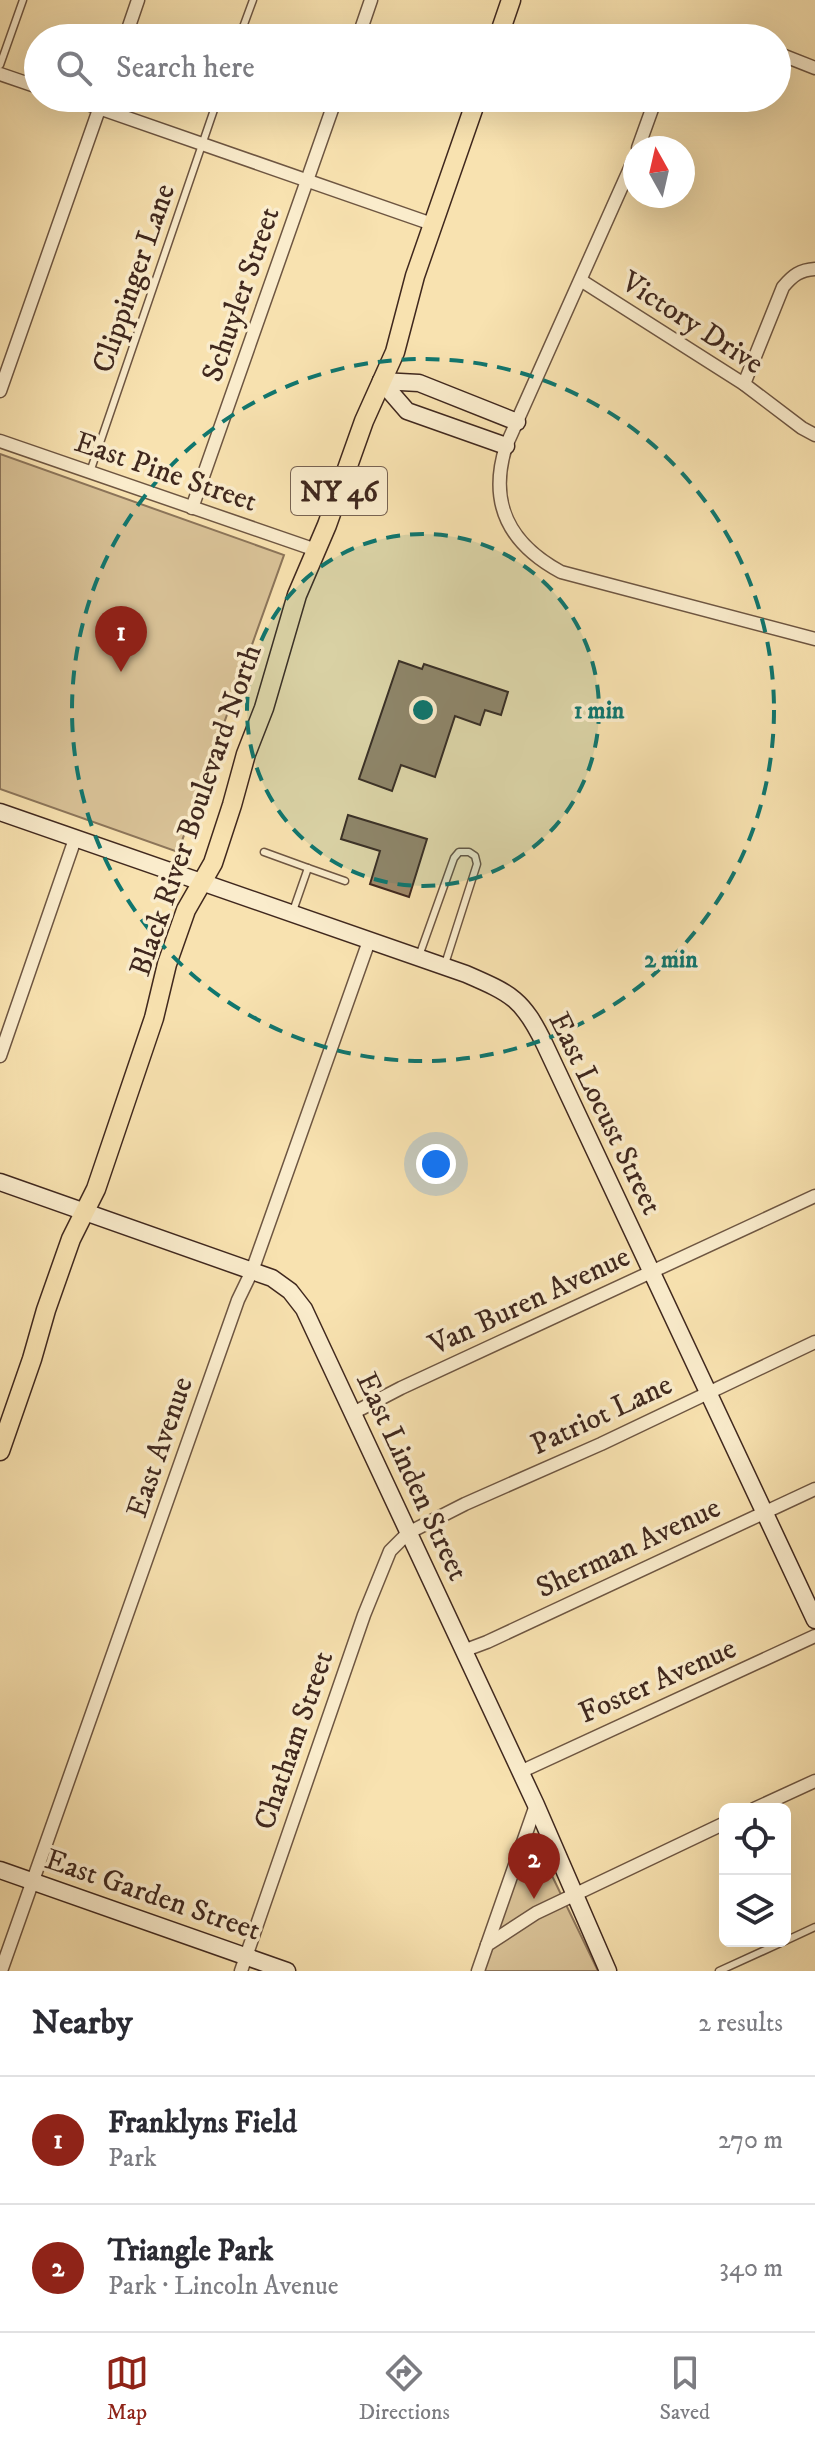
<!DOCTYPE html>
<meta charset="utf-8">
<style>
body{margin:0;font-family:"IM FELL DW Pica",serif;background:#f2f2f3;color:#2b2b33}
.controls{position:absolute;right:24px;bottom:24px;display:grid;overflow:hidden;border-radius:12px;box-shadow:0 8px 32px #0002}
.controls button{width:72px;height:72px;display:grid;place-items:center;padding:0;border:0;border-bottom:2px solid #e1e1e2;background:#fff;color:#2b2b33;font:40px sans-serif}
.compass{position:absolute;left:623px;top:136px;width:72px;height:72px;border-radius:50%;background:#fff;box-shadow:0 8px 32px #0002;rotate:352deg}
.you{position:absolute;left:436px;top:1164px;width:28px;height:28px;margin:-20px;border:6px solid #fff;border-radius:50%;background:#1a73e8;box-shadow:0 0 0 12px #1a73e833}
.badge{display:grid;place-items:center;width:52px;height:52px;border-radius:50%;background:#8f2418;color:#fff;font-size:26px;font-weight:700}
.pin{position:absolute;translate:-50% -66px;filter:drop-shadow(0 2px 4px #0008)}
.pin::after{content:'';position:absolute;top:42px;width:28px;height:24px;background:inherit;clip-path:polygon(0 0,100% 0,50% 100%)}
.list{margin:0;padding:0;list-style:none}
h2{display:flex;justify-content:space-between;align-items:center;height:104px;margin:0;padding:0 32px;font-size:34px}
h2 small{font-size:26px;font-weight:400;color:#7c7c81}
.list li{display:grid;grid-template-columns:52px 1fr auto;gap:24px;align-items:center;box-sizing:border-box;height:128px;padding:0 32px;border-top:2px solid #e1e1e2}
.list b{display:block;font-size:30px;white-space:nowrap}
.list p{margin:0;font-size:26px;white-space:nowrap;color:#7c7c81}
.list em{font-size:26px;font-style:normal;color:#7c7c81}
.icon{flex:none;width:44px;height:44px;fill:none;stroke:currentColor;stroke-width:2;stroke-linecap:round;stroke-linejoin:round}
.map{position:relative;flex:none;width:815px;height:1971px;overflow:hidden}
.search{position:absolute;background:#fff;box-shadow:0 8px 32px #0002;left:24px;right:24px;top:24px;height:88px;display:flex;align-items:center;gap:20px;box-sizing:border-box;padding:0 28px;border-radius:44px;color:#7c7c81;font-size:30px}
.sheet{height:360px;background:#fff}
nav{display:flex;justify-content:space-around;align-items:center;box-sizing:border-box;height:112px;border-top:2px solid #e1e1e2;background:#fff;font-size:22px;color:#7c7c81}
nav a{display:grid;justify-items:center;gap:4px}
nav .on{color:#8f2418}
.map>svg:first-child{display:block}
.green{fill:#d9c297;stroke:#8c755a;stroke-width:2}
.building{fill:#a0896a;stroke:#40281e;stroke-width:2}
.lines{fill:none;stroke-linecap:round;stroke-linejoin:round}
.lane-casing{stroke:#6e5642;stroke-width:9}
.street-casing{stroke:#6e5642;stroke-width:15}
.secondary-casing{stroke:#40281e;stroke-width:19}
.primary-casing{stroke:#40281e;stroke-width:21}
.lane{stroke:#faeccc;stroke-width:6}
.street{stroke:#faeccc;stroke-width:12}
.secondary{stroke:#faeccc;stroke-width:16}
.primary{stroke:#f8e2b0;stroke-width:18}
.ring{fill:none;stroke:#0f766e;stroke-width:4;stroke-dasharray:14 10}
.labels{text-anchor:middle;stroke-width:7;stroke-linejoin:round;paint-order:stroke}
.shield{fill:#faeccc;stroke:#786352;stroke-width:2}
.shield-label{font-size:28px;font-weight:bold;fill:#40281e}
.street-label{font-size:30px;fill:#40281e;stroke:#faeccc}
.centre{fill:#0f766e;stroke:#faeccc;stroke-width:4}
.ring-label{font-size:24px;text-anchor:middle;font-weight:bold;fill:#0f766e;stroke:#faeccc;stroke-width:7;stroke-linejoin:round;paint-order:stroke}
</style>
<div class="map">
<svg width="815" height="1971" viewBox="0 0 815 1971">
<rect width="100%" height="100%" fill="#f8e2b0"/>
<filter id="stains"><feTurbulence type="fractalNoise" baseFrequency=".0025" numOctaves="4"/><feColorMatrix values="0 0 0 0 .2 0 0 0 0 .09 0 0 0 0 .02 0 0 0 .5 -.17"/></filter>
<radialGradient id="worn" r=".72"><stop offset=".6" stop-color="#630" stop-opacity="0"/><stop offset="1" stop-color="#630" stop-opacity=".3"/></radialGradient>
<g class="green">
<polygon points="0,454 284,555 178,852 0,789"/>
<polygon points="528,1826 598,1971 481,1971"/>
</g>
<g class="building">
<polygon points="399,661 422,669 424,664 508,692 501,715 485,710 480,725 455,716 435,777 401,765 392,791 359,779"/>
<polygon points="348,815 427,839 409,897 370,884 380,851 341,839"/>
</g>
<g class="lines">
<g class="lane-casing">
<g id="lane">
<polyline points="239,38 253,0"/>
<polyline points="0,65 23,0"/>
<polyline points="90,472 218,98"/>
<polyline points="264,852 308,868 293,911"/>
<polyline points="308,868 345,881"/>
<polyline points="419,956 454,858 459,852 469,852 475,856 477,864 445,964"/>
<polyline points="785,1941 815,1927"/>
<polyline points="719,1971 785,1941"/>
</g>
</g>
<g class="street-casing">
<g id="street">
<polyline points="125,38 138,0"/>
<polyline points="358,38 371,0"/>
<polyline points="690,38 703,35 726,38"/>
<polyline points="777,53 815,68"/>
<polyline points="0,74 38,87"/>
<polyline points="70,98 432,224"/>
<polyline points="638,148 656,98"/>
<path d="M635 157 506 446C488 503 509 544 561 572L815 639"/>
<polyline points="582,281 744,384 802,428 815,435"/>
<path d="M744 384 783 287C793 275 800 270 815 269"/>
<polyline points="0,391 103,98"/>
<polyline points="0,441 316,550"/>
<polyline points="192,508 336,98"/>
<polyline points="0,1056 75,839"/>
<polyline points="353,1413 401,1388 815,1196"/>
<polyline points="463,1651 487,1642 815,1489"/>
<polyline points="520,1772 815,1636"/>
<polyline points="754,1809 815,1781"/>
<polyline points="487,1945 536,1805"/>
<polyline points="1,1971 238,1300 252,1271 369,941"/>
<polyline points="241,1971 364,1615 390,1551 408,1533 465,1504 601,1444 815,1342"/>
<polyline points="478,1971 487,1945 536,1913 725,1823"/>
</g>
</g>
<g class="secondary-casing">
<g id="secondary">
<polyline points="381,381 407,411 506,446"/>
<polyline points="381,381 419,383 517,422"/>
<path d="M0 812 466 974C512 994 523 999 545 1045L815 1620"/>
<polyline points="0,1182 272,1278 290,1291 304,1309 536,1805 608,1971"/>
<polyline points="0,1870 287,1971"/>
</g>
</g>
<g class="primary-casing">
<g id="primary">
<polyline points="498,38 511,0"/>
<polyline points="0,1451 32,1359 46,1310 71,1239 96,1189 154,1018 167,964 186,910 213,863 232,805 246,754 264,708 297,595 327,525 364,421 395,352 415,276 477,98"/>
</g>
</g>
<use href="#lane" class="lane"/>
<use href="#street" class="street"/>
<use href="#secondary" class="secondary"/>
<use href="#primary" class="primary"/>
</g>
<circle cx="423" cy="710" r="176" fill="#0f766e" fill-opacity=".12"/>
<g class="ring">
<circle cx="423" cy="710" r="176"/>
<circle cx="423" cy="710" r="351"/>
</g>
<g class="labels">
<rect class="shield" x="291" y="467" width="96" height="48" rx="6"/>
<g class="shield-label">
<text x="339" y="501">NY 46</text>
</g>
<g class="street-label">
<text transform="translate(133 278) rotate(-71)" y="10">Clippinger Lane</text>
<text transform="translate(240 294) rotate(-71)" y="10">Schuyler Street</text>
<text transform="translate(693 322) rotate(33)" y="10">Victory Drive</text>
<text transform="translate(166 471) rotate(19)" y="10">East Pine Street</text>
<text transform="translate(195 810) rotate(-71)" y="10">Black River Boulevard North</text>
<text transform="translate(606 1113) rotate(64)" y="10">East Locust Street</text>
<text transform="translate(529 1300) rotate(-25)" y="10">Van Buren Avenue</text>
<text transform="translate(601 1414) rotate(-25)" y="10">Patriot Lane</text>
<text transform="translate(159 1447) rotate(-71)" y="10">East Avenue</text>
<text transform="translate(413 1476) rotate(65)" y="10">East Linden Street</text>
<text transform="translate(628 1547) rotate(-25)" y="10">Sherman Avenue</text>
<text transform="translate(657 1680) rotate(-24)" y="10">Foster Avenue</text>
<text transform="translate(293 1740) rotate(-71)" y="10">Chatham Street</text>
<text transform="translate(153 1894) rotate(19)" y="10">East Garden Street</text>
</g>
</g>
<circle cx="423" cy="710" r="12" class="centre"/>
<g class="ring-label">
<text x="599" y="718">1 min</text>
<text x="671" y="967">2 min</text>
</g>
<rect width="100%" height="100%" filter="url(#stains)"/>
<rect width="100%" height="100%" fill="url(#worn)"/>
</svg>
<div class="controls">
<button><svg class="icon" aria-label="locate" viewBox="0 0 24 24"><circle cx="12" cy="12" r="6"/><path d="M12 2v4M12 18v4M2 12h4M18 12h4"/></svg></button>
<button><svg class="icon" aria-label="layers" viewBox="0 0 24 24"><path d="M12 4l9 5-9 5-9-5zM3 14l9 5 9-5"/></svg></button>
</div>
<svg class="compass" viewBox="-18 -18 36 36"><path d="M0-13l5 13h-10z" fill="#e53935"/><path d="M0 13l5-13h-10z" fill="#7c7c81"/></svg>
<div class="you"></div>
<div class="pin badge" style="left:121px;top:672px">1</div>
<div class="pin badge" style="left:534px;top:1899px">2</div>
<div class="search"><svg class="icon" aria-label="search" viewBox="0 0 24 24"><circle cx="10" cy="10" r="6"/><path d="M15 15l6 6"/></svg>Search here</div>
</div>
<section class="sheet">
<h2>Nearby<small>2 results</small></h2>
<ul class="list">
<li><span class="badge">1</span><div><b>Franklyns Field</b><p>Park</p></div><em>270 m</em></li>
<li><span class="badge">2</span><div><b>Triangle Park</b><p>Park · Lincoln Avenue</p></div><em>340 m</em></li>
</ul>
</section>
<nav>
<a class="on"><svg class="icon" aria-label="map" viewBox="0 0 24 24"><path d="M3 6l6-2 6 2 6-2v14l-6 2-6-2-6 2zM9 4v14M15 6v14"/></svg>Map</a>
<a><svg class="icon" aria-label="directions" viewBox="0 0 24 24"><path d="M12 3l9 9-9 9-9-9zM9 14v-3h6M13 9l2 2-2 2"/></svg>Directions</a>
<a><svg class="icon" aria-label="saved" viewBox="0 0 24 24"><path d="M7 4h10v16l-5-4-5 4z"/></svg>Saved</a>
</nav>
